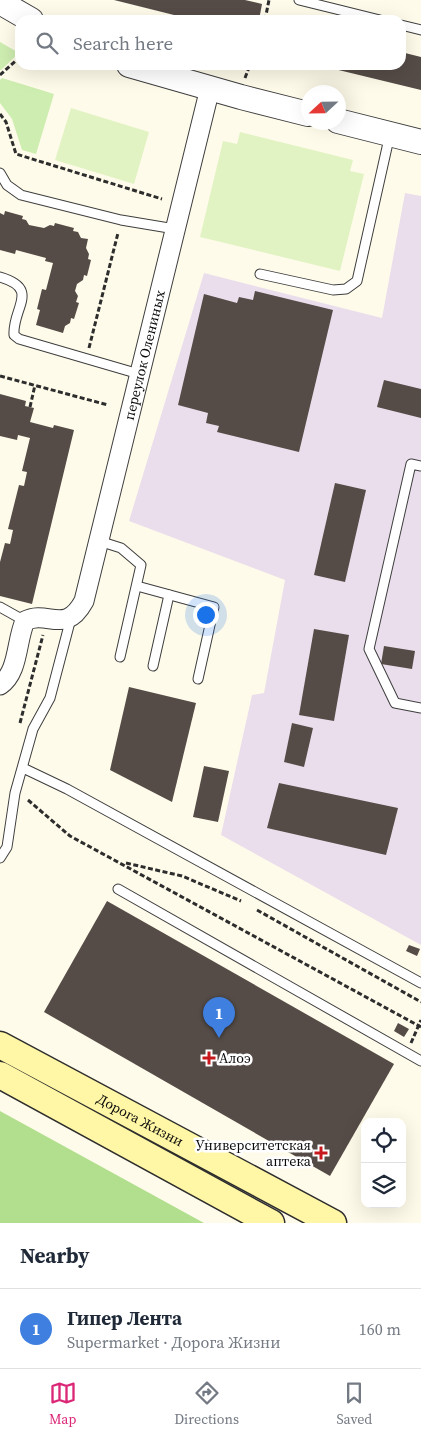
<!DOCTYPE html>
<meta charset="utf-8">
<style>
body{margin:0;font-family:"Source Serif 4",serif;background:#f6f6f7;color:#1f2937}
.controls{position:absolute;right:15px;bottom:15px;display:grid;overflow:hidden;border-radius:10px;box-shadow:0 5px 20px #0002}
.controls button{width:45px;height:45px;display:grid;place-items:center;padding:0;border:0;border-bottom:1px solid #e0e1e3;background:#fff;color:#1f2937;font:25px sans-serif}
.compass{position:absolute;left:301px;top:85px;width:45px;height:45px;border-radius:50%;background:#fff;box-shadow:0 5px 20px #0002;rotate:248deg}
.you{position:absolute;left:205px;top:614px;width:18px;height:18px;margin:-12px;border:4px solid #fff;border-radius:50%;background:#1a73e8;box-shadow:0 0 0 8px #1a73e833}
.badge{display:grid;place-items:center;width:32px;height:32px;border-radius:50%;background:#db2777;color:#fff;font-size:16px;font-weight:700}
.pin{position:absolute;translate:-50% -41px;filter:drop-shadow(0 1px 2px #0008)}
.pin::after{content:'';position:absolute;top:26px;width:18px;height:15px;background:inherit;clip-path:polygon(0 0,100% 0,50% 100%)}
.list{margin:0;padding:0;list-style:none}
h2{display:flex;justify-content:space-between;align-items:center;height:65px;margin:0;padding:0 20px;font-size:21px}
h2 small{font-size:16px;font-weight:400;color:#747a83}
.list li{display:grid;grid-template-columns:32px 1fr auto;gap:15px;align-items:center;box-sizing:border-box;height:80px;padding:0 20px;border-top:1px solid #e0e1e3}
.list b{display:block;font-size:19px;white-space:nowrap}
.list p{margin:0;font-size:16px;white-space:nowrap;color:#747a83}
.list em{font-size:16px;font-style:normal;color:#747a83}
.icon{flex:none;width:28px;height:28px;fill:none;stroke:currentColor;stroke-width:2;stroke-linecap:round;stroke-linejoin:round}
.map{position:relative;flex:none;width:421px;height:1223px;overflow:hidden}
.search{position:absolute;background:#fff;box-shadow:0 5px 20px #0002;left:15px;right:15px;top:15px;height:55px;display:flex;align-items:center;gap:12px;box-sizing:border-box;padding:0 18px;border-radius:15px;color:#747a83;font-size:19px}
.sheet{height:145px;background:#fff}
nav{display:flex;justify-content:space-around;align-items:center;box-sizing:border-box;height:70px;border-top:1px solid #e0e1e3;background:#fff;font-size:14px;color:#747a83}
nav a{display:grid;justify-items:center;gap:2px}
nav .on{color:#db2777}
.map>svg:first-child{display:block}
.industrial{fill:#eadeec}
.green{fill:#ceedb0}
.forest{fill:#b1df8e}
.pitch{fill:#e1f3c3}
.building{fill:#554c47}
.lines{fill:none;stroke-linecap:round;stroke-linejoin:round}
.service-casing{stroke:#3e3e3e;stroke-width:11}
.minor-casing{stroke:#3e3e3e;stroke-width:21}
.tertiary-casing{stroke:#3e3e3e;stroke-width:26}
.secondary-casing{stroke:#2d2d2d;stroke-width:29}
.path{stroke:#2d2d2d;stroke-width:3;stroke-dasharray:5 2.5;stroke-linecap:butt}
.service{stroke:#fff;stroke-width:9}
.minor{stroke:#fff;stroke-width:19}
.tertiary{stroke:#fff;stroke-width:24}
.secondary{stroke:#fff7a5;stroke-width:26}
.poi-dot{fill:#c7181d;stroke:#fff;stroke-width:2}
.labels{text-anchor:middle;stroke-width:5;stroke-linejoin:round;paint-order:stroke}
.street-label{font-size:14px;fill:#0b0b0b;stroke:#fff}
.poi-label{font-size:14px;fill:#0b0b0b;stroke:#fff;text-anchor:start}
</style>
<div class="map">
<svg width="421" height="1223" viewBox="0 0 421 1223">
<rect width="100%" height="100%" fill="#fffbea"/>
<polygon class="industrial" points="405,193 421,196 421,945 221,835 252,695 264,693 285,580 129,521 204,273 382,318"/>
<g class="green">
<polygon points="0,42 19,53 1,70 0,70"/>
<polygon points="2,78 54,94 36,154 22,150 12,119 0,103 0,80"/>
</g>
<polygon class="forest" points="0,1111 204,1223 0,1223"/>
<g class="pitch">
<polygon points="71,108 149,132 134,184 55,160"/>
<polygon points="240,132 353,160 350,171 364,174 340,271 200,237 223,141 237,144"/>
</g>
<g class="building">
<polygon points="114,0 245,0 262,4 259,20 194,20"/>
<polygon points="401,52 421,57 421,90 322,66 401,65"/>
<polygon points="5,211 23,216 22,219 26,220 29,225 44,228 50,225 54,226 55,223 74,228 73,231 78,232 81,238 88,239 86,248 89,254 88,259 91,260 87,276 84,275 83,280 77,284 75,291 78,296 76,302 79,303 74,319 71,318 70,323 65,326 63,333 36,325 40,310 37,309 42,289 46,290 53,263 45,261 46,258 16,250 15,254 0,250 0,213 4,215"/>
<polygon points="255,291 333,310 299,452 217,432 219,426 206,423 208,413 178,405 204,294 237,303 239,297 253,300"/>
<polygon points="384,380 421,389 421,418 377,407"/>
<polygon points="0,394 26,401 25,406 34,408 30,422 53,428 54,425 74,430 32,604 0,596 0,562 5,543 10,544 13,530 8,529 19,485 24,486 27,472 22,471 30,438 18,435 17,440 0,436"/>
<polygon points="335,483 366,490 345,582 314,575"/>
<polygon points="314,629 349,635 334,721 299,715"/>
<polygon points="384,646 415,651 412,669 381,664"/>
<polygon points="129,687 196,703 172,802 110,770"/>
<polygon points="292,723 313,728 304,767 284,762"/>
<polygon points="204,766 229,771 218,822 193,817"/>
<polygon points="279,783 398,808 386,855 267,828"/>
<polygon points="107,901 394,1064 330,1176 44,1012"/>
<polygon points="409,945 420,949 417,956 406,951"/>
<polygon points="398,1023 409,1029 404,1037 394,1031"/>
</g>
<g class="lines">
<g class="service-casing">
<g id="service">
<polyline points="299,0 380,20"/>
<polyline points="401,25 421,30"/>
<polyline points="0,173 7,185 21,195 121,220 175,229"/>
<polyline points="260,274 333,290 346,289 357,281 390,134"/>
<path d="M0 277C41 289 12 308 14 335L19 339 139 374"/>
<polyline points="421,466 411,464 369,649 395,703 421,708"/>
<polyline points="99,541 121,548 141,565 120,657"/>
<polyline points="137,586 214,607 198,679"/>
<polyline points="0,607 25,621"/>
<polyline points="153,666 169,595"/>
<polyline points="23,768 67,789 421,983"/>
<polyline points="0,858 7,847 15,793 33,729 50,698 71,618"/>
<polyline points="118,889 421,1061"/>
</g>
</g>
<g class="minor-casing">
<g id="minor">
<path id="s1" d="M0 685C19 672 16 641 25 621 48 609 65 636 84 601L210 88"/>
</g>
</g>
<g class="tertiary-casing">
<g id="tertiary">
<polyline points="0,2 31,20"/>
<polyline points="129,65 241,97 308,114"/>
<polyline points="338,121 421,142"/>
</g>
</g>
<g class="secondary-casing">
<g id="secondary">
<path id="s2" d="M0 1045 333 1223"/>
<polyline points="0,1075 271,1223"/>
</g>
</g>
<g class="path">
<polyline points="265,20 269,0"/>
<polyline points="0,75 20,57"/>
<polyline points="245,78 250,65"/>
<polyline points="0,114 6,122 16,154 162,199"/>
<polyline points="89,348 118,233"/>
<polyline points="0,376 108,405"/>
<polyline points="30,407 35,385"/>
<polyline points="20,723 43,635"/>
<polyline points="28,800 70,836 421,1027"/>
<polyline points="126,863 182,876 241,901"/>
<polyline points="257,910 421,1002"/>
<polyline points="411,1043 421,1020"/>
</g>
<use href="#service" class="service"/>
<use href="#minor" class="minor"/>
<use href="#tertiary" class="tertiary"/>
<use href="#secondary" class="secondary"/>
</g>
<g class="poi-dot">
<path d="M206.5 1050.5h5v5h5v5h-5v5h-5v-5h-5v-5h5z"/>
<path d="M318.5 1145.5h5v5h5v5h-5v5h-5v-5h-5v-5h5z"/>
</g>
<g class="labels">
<g class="street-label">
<text dy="5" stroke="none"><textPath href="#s1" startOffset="391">переулок Олениных</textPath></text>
<text dy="5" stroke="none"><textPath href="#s2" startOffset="159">Дорога Жизни</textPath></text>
</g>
<g class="poi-label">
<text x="219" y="1063">Алоэ</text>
<text x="311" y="1150" text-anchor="end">Университетская<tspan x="311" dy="16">аптека</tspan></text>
</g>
</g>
</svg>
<div class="controls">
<button><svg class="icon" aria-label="locate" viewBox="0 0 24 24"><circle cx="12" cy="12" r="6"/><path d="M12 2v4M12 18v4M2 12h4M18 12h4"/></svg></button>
<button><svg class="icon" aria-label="layers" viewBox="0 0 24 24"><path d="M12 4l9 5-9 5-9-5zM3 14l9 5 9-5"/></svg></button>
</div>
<svg class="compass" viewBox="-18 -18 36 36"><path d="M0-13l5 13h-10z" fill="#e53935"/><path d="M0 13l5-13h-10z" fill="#747a83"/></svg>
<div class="you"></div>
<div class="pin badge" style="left:219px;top:1038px;background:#3f7fe0">1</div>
<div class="search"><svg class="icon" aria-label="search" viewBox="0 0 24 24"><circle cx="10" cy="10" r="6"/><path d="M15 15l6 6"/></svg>Search here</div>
</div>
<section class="sheet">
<h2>Nearby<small></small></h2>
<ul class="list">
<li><span class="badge" style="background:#3f7fe0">1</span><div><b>Гипер Лента</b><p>Supermarket · Дорога Жизни</p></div><em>160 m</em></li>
</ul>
</section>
<nav>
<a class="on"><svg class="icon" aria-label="map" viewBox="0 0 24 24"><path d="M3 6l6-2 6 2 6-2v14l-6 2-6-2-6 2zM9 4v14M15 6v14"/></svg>Map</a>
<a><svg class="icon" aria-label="directions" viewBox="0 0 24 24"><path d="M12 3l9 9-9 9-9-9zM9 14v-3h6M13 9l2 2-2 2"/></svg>Directions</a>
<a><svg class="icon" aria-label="saved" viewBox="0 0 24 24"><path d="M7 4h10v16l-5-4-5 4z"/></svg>Saved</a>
</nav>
